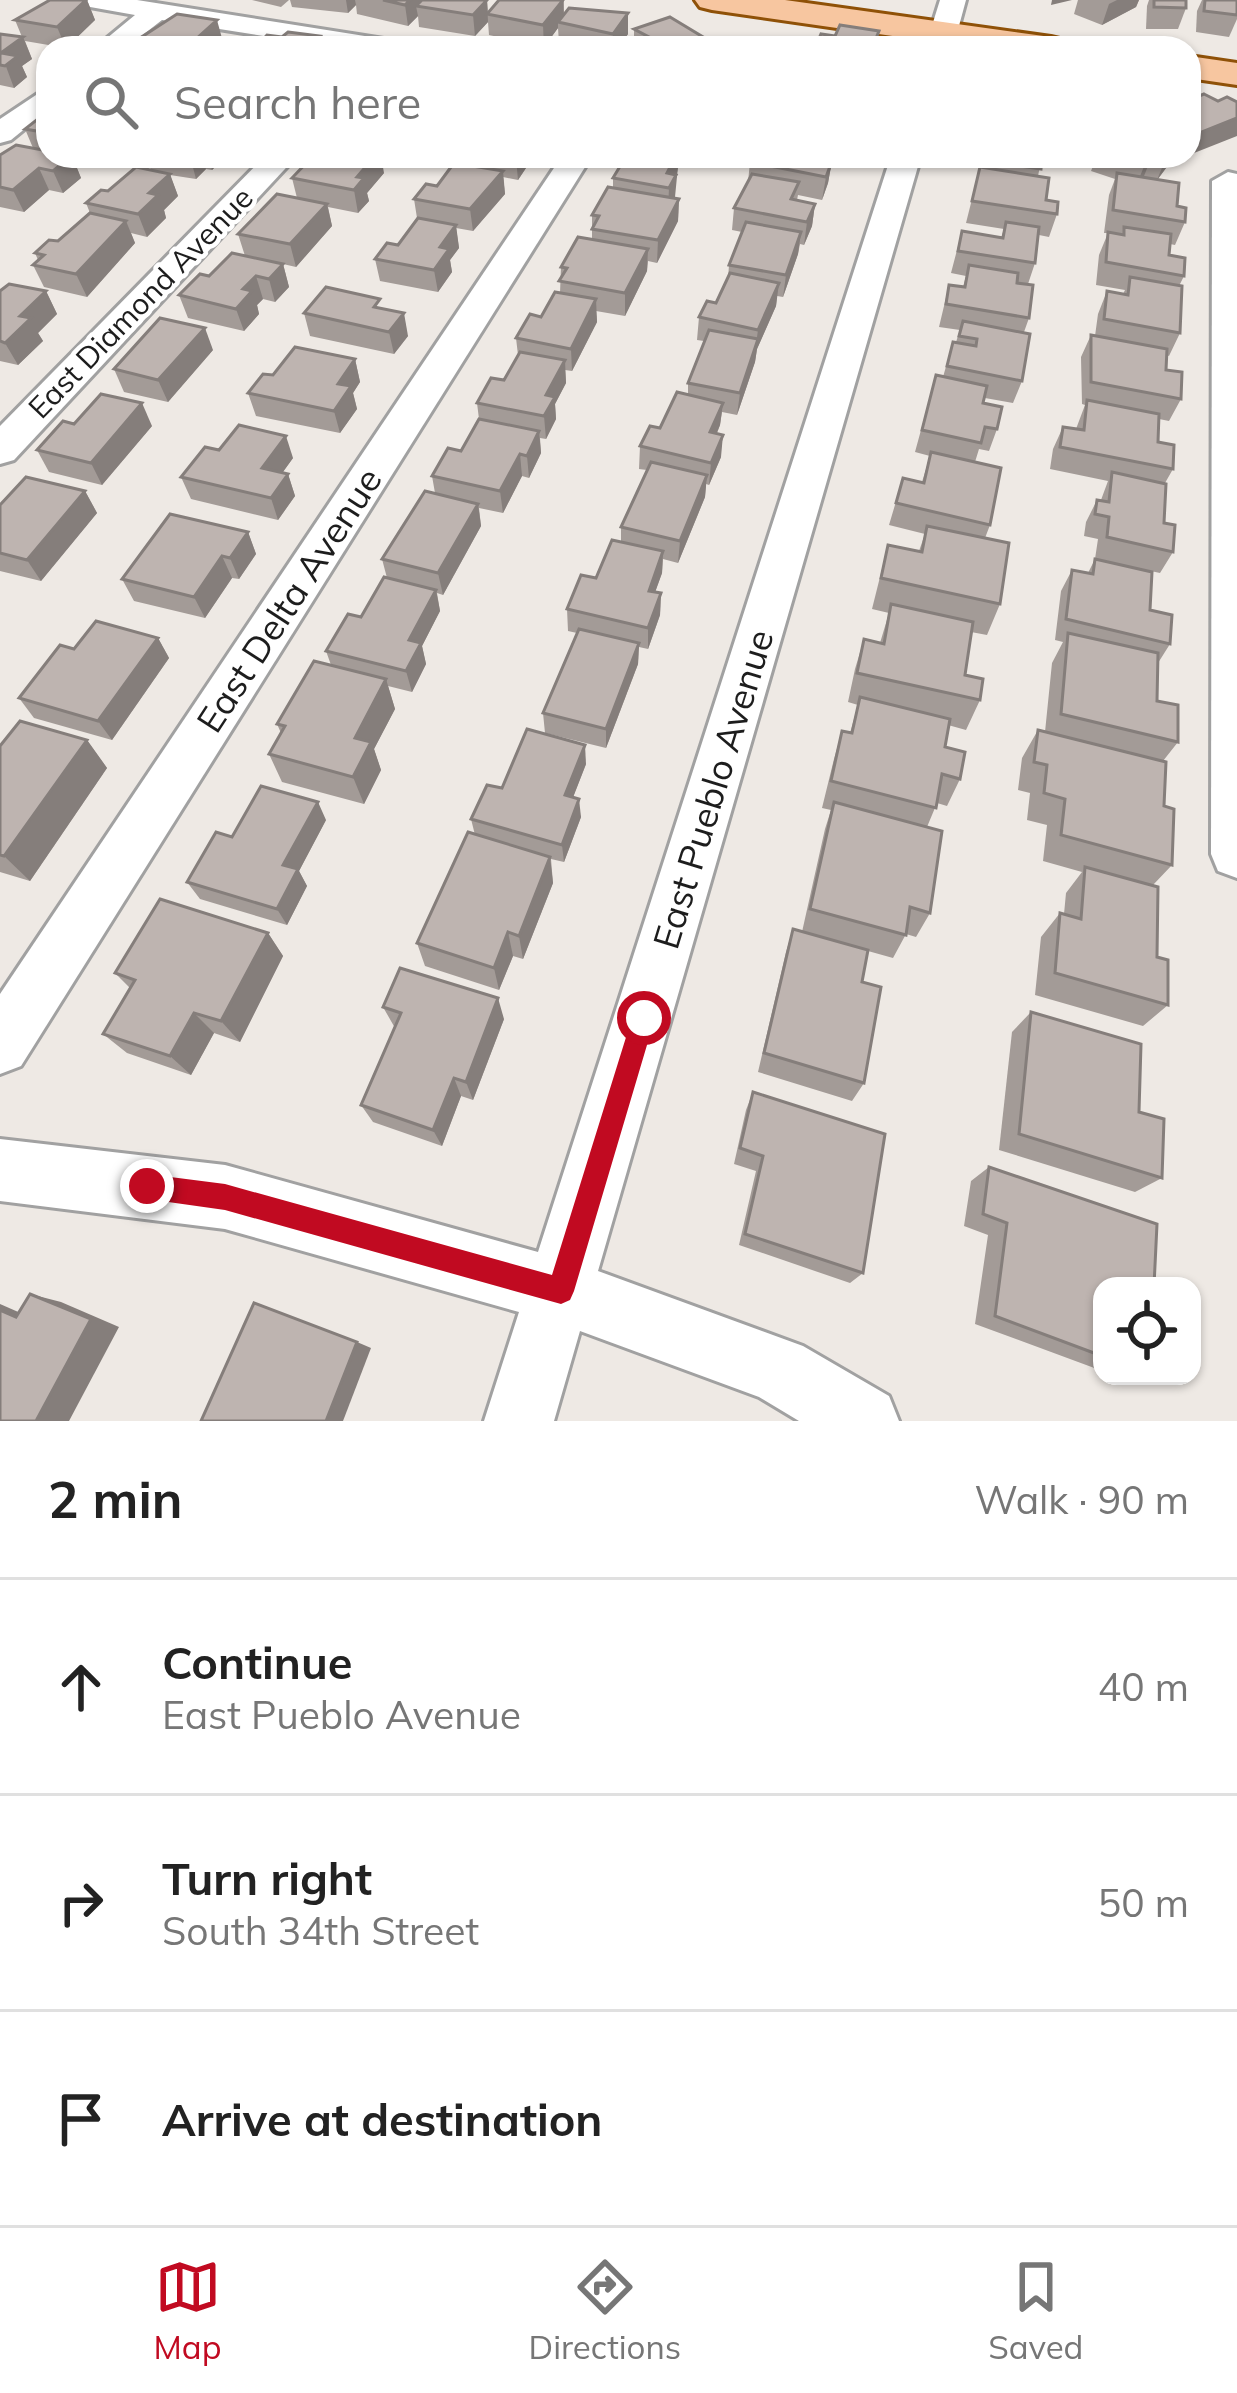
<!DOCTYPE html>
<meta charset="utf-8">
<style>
body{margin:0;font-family:Mulish,sans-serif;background:#f2f2f2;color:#222}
.controls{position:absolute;right:36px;bottom:36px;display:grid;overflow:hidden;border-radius:24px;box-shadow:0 3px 9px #0004}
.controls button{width:108px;height:108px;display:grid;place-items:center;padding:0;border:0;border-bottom:3px solid #e0e0e0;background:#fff;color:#222;font:60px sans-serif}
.stop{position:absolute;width:36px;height:36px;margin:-27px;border:9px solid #c10a21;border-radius:50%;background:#fff}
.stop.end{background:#c10a21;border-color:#fff;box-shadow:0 3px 12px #0008}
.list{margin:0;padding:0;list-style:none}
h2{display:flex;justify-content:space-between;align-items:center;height:156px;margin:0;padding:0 48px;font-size:51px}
h2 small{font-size:39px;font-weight:400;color:#767676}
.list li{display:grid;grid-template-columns:78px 1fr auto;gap:36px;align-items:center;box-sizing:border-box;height:216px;padding:0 48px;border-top:3px solid #e0e0e0}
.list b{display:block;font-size:45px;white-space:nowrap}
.list p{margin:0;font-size:39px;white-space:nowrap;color:#767676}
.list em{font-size:39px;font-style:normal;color:#767676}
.icon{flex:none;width:66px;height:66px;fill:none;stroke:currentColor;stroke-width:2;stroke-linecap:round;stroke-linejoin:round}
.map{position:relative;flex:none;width:1237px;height:1421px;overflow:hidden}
.search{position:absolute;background:#fff;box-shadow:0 3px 9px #0004;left:36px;right:36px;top:36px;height:132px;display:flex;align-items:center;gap:30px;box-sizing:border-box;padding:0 42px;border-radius:36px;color:#767676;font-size:45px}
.sheet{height:804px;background:#fff}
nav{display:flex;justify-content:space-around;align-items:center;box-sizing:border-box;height:168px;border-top:3px solid #e0e0e0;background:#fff;font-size:33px;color:#767676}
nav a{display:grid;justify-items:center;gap:6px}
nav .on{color:#c10a21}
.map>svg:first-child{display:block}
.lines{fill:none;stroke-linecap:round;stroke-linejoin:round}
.minor-casing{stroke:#a1a1a1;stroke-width:6}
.major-casing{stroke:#8f5107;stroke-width:6}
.minor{fill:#fff;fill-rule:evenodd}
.major{fill:#f7c6a0;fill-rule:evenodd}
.wall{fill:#a39b97}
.shaded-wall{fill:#857e7b}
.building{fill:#beb4b0;stroke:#857e7b;stroke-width:3}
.route{fill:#c10a21}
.labels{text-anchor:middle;stroke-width:9;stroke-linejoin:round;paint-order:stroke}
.far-street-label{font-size:30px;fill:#1d1d1d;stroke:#fff}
.street-label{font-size:36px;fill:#1d1d1d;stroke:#fff}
</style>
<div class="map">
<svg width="1237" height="1421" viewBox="0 0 1237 1421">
<rect width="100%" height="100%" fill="#eee9e4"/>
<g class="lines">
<g class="minor-casing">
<g id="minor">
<polygon points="75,0 137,0 390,40 404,48 339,48 162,20 126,48 95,48 135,15 79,5"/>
<polygon points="940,0 966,0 953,48 925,48"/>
<polygon points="48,87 48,110 11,140 0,143 0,119"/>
<polygon points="265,156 297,156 14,460 0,464 0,426"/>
<polygon points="562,156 592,156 21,1066 0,1074 0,994"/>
<polygon points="891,156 921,156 598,1271 803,1346 889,1396 899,1421 799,1421 759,1397 580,1331 554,1421 484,1421 519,1312 225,1229 0,1201 0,1139 225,1165 538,1252"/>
<polygon points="1228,172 1237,174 1237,878 1218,871 1211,854 1212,181"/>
</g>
</g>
<g class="major-casing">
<g id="major">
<polygon points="695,0 785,0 1051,37 1064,40 1069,48 976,48 712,10 700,7"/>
<polygon points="1189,56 1237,63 1237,85 1189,78"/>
</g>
</g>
<use href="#minor" class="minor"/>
<use href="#major" class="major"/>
</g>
<g class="wall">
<polygon points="87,0 95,20 66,48 25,41 32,59 22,66 27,77 14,88 0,85 0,34 22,37 15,20"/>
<polygon points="252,0 289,0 281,7"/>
<polygon points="290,0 487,0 488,12 499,0 564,0 564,14 628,34 618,48 580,48 559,43 558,28 544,47 489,35 488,22 475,36 419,27 418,16 408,26 357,14 356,5 348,13 292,7"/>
<polygon points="1078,0 1139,0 1136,7 1102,25 1074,14"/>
<polygon points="1149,0 1186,0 1186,8 1178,29 1146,29 1147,6"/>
<polygon points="1202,0 1237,0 1237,19 1229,37 1196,32 1197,11"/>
<polygon points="634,29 708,40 708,48 634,48"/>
<polygon points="137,40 223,42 216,48 140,48"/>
<polygon points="1189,100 1218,101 1189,155"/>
<polygon points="48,111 48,156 76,156 73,158 81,178 63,193 49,190 24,212 0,207 0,155 33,148 25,129"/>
<polygon points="146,156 226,156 212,170 206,169 196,179 170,175 178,196 164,210 166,218 147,237 131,233 135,243 87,297 44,287 33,265 38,260 35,253 58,241 90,213 86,203 151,170"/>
<polygon points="474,156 534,156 518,180 503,177 505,194 473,231 456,228 459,248 450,260 452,272 438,292 380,281 375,259 398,245 417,218 414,199 475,167"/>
<polygon points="636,156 683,156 679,164 676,177 674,198 679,199 678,221 657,263 648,261 647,271 625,316 596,311 597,322 572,371 565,370 566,383 555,404 556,419 546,439 540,438 541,453 529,478 522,476 503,513 479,508 481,526 443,595 437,593 440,611 422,646 426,664 412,692 388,686 395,709 374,749 381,770 364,804 282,782 269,754 281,733 277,724 331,665 326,651 361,617 387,578 382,559 435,493 432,476 461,451 479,419 477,403 504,380 518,355 516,338 541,317 560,293 561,267 592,239 592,215 613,188 613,178 632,164"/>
<polygon points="981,156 1042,156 1038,176 1046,200 1057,214 1049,237 1039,235 1035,263 1028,284 1029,318 1024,332 1022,381 1013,403 985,398 983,403 997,429 989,451 979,449 975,462 990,525 985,538 1000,604 987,635 971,632 965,675 980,700 966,730 948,725 945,747 960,779 947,806 937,803 927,827 930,913 916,937 906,934 893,958 868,951 862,982 864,1083 852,1101 758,1072 786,952 793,929 802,932 825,829 831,810 822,808 834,759 842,731 850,733 858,705 848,702 855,669 864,639 880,643 889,613 872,609 888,545 919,551 925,534 889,525 903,478 922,482 930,456 915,452 936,375 943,377 953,342 956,342 960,330 939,327 949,285 963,287 966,276 951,273 962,231 1001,238 1004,229 966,223 980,167 995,170 997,163 980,160"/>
<polygon points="1097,156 1175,156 1158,179 1177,206 1185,222 1175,245 1170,244 1169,255 1184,276 1179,286 1180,333 1169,356 1166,355 1166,370 1181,399 1169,421 1159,419 1158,442 1173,469 1165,483 1164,523 1173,552 1160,573 1095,559 1098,539 1084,536 1086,522 1097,500 1101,500 1108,481 1050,469 1053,449 1063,427 1076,429 1085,405 1082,404 1081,357 1091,335 1095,336 1098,314 1107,291 1123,294 1125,290 1096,285 1099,255 1108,233 1104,233 1109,195 1115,179 1091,171"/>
<polygon points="813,158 832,161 828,183 822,200 798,195 797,200 815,204 812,226 804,245 800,244 798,254 783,297 777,296 776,306 757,349 755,362 737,415 722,412 720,425 717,433 721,457 709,485 706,484 705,497 678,563 663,559 662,573 655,592 661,593 660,615 648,649 639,647 638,664 606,748 545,733 543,713 577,633 568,631 567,609 596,578 621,542 621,527 647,470 639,469 640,446 660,428 688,395 688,383 704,341 697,340 699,317 716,303 728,279 729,265 742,232 732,230 734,208 748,182 750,162"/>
<polygon points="384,173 367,193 369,201 358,213 328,207 332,226 296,267 283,264 289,287 275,302 263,299 257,305 259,314 244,331 188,318 179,295 245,256 238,234 297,198 292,178"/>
<polygon points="0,291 46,291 57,314 38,333 43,341 18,365 0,361"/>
<polygon points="382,308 408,336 394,354 310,336 304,313"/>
<polygon points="213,350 168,402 124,392 114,369"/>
<polygon points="355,359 360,382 353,393 357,409 340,433 256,416 248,393 273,375"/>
<polygon points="74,424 152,426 102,485 49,472 37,450"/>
<polygon points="219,450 293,458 282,473 288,474 295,496 278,520 191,499 181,477"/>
<polygon points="85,491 97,513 41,581 0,571 0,505"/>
<polygon points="248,532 256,554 239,579 232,578 205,618 134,601 122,579"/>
<polygon points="1095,559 1150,610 1170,644 1158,663 1157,701 1178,742 1163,761 1164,806 1172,865 1153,885 1157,957 1168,1005 1143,1026 1035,995 1041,937 1060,913 1064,914 1066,893 1082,872 1043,861 1047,825 1027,820 1030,793 1018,790 1022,758 1038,730 1045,732 1052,663 1063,642 1055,640 1061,591 1072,570 1088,573"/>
<polygon points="158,638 169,658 112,740 34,718 19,698 74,649"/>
<polygon points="87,740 107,768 30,881 0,872 0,746"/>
<polygon points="586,764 573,797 581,817 564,862 551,859 553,883 523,959 513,956 499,990 425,966 417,943 475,835 471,819 502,788"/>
<polygon points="326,820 299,871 307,886 287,925 200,899 187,882 232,837"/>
<polygon points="268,933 283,956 240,1042 214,1033 191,1075 127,1053 103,1034 130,988 115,973"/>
<polygon points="383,1007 504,1019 473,1100 461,1096 442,1146 373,1122 361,1105 395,1028"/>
<polygon points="1031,1012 1139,1112 1162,1178 1135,1192 999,1150 1012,1032"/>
<polygon points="753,1092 863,1273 850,1283 739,1245 756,1171 734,1164 746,1110"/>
<polygon points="989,1167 1102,1286 1102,1368 1097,1369 975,1324 988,1235 964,1226 971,1181"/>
</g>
<g class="shaded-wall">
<polygon points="87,0 95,20 66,48 57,27"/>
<polygon points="346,0 355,0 356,5 348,13"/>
<polygon points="410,0 427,0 416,6 418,16 408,26 405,5"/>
<polygon points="487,0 488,22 475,36 473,15"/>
<polygon points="563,0 564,20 558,22 558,28 544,47 543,25"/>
<polygon points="1052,0 1072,0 1051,5"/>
<polygon points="1117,0 1139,0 1136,7 1102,25 1109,4"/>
<polygon points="628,13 628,34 618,48 613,48 613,34"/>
<polygon points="217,20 223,42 216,48 186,48"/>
<polygon points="320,36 323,48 308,48"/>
<polygon points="23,37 32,59 22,66 27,77 14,88 1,53"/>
<polygon points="708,40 708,48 686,48"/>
<polygon points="1237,118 1237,136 1189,155 1197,134"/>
<polygon points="72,156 81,178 63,193 53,171"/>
<polygon points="190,156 202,156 206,169 196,179"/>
<polygon points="208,156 226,156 212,170"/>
<polygon points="375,156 381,156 384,173 367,193 369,201 358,213 354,190 357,177"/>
<polygon points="517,156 534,156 518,180 516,158"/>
<polygon points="676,156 679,156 675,197 668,210 669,188 667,173"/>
<polygon points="1152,156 1144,176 1136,186 1145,164"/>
<polygon points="1168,156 1175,156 1157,180 1166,158"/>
<polygon points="832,161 828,183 822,200 826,177"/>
<polygon points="39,168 49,190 24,212 13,190"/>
<polygon points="503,171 505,194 473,231 470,209"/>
<polygon points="170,174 178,196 164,210 166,218 147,237 138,214 149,193"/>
<polygon points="679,199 678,221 657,263 658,240"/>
<polygon points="327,204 332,226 296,267 290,244"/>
<polygon points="815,204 812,226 804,245 807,222"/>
<polygon points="126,221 135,243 87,297 76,274"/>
<polygon points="456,225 459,248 450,260 452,272 438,292 434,270 440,247"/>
<polygon points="801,232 798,254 783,297 786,275"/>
<polygon points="648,249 647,271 625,316 625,293"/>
<polygon points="283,264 289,287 275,302 269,279"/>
<polygon points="256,276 263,299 257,305 259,314 244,331 236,309 243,289"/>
<polygon points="779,283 776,306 757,349 755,362 737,415 740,393 756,344 758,330"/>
<polygon points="46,291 57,314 38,333 43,341 18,365 5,343 20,316"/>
<polygon points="596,299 597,322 572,371 571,349"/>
<polygon points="404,313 408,336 394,354 389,332"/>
<polygon points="205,328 213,350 168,402 158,380"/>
<polygon points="355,359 360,382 353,393 357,409 340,433 334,411 338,384"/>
<polygon points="565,360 566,383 555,404 556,419 546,439 544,416 546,395"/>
<polygon points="142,403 152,426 102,485 91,463"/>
<polygon points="723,403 720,425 708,454 710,432"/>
<polygon points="539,431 541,453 529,478 527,456"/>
<polygon points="723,435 721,457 709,485 711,463"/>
<polygon points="286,436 293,458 270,490 262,468"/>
<polygon points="520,454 522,476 503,513 500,491"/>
<polygon points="288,474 295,496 278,520 271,498"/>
<polygon points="707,475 705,497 678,563 680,541"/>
<polygon points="85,491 97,513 41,581 27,560"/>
<polygon points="478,504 481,526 443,595 438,573"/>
<polygon points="248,532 256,554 239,579 230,558"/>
<polygon points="663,551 662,573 648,612 649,591"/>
<polygon points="222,556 232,578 205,618 194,597"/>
<polygon points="436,590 440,611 422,646 426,664 412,692 406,671 409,640"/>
<polygon points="661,593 660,615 648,649 648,628"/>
<polygon points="158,638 169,658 112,740 98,721"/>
<polygon points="639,643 638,664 606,748 606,729"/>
<polygon points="386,679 395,709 374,749 381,770 364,804 353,777 355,738"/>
<polygon points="87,740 107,768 30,881 4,856"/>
<polygon points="585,745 586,764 567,813 565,795"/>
<polygon points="579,799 581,817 564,862 562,845"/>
<polygon points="318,802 326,820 299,871 307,886 287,925 277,909 283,865"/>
<polygon points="550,857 553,883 523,959 519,936"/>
<polygon points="508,932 513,956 499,990 494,968"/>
<polygon points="268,933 283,956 240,1042 221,1021"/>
<polygon points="498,998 504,1019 473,1100 466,1082"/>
<polygon points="194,1013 214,1033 191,1075 170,1056"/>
<polygon points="454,1078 461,1096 442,1146 433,1130"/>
<polygon points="30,1294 61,1302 119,1327 69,1421 36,1421"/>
<polygon points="0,1304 48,1325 16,1317 0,1310"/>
<polygon points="357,1342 371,1348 343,1421 326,1421"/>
</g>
<g class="building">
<polygon points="50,0 86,0 57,27 15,20"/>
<polygon points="383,0 410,0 405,5"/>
<polygon points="422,0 487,0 473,15 416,6"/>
<polygon points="499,0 563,0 543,25 487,14"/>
<polygon points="1154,0 1186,0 1186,8 1154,7"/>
<polygon points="1205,0 1237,0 1237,15 1204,11"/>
<polygon points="569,8 628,13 613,34 558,22"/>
<polygon points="177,14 217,20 186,48 137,40"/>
<polygon points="670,17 708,40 686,48 670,48 634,29"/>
<polygon points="840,25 879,31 872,48 815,48 821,34 835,36"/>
<polygon points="288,32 320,36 308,48 255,48 267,35 282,37"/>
<polygon points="0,34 23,37 1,53 18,56 5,66 0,65"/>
<polygon points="1204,94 1218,101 1227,97 1237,102 1237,118 1197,134 1189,129 1189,100"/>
<polygon points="48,111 48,133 25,129"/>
<polygon points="16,145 48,151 48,156 71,156 53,171 39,168 13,190 0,187 0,155"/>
<polygon points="313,156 375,156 357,177 364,178 354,190 292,178"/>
<polygon points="636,156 676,156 667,173 676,175 669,188 613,178 622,163 632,164"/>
<polygon points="752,156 810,156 809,158 832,161 826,177 750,162"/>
<polygon points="1000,156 1042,156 1041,169 999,163"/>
<polygon points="1121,156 1152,156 1145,164"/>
<polygon points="454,163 503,171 470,209 414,199 426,184 437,186"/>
<polygon points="136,167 170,174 149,193 158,195 138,214 86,203 101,190 108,191"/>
<polygon points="980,167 1049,178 1046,200 1058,202 1057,214 972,201"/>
<polygon points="1117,173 1179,183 1177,206 1186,208 1185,222 1113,210"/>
<polygon points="752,174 799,182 791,199 815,204 807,222 734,208"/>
<polygon points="608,187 679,199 658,240 592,229 599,216 592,215"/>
<polygon points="277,194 327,204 290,244 238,234"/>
<polygon points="90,213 126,221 76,274 33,265 44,255 35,253 49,240 58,241"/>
<polygon points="418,218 456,225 440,247 449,249 434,270 375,259 387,243 398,245"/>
<polygon points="746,222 801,232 786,275 729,265"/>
<polygon points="1006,222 1039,227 1035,263 958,251 962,231 1003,238"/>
<polygon points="1124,227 1171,234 1169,255 1185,258 1184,276 1106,262 1108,232 1124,235"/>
<polygon points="578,237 648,249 625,293 559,281 567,268 561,267"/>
<polygon points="232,253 283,264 269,279 256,276 243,289 252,291 236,309 179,295 200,274 209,276"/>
<polygon points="969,265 1018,273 1017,283 1033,285 1029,318 946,304 949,285 965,287"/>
<polygon points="730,273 779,283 758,330 699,317 707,301 716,303"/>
<polygon points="1130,277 1182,286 1180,333 1104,319 1107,291 1128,295"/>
<polygon points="9,284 46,291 20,316 31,318 5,343 0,341 0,291"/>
<polygon points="326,287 380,299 374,307 404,313 389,332 304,313"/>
<polygon points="555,292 596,299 571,349 516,338 530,314 541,317"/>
<polygon points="160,318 205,328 158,380 114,369"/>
<polygon points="963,321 1030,334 1022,381 947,366 953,342 976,346 977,339 959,336"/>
<polygon points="709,330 758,339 740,393 688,383"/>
<polygon points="1091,335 1167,349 1166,370 1182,372 1181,399 1091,382"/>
<polygon points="295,347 355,359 338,384 351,386 334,411 248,393 263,374 273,375"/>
<polygon points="520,352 565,360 546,395 555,397 544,416 477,403 491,378 504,380"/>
<polygon points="936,375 987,386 983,403 1002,407 997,429 985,427 981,443 922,430"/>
<polygon points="677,392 723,403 710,432 723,435 711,463 640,446 650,426 660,428"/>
<polygon points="101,394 142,403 91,463 37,450 63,421 74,424"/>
<polygon points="1087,400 1159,414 1158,442 1174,445 1173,469 1060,447 1063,427 1084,430"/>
<polygon points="479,419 539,431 527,456 520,454 500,491 432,476 448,448 461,451"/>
<polygon points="239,425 286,436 262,468 288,474 271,498 181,477 205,447 219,450"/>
<polygon points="931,452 1001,468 990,525 896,503 903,478 924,483"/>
<polygon points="651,462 707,475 680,541 621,527"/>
<polygon points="1112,472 1166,484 1164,523 1175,525 1173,552 1107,537 1109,517 1095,514 1097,500 1109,502"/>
<polygon points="26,477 85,491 27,560 0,553 0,505"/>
<polygon points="425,491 478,504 438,573 382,559"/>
<polygon points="170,514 248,532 230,558 222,556 194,597 122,579"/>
<polygon points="927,526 1009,543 1000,604 881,578 888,545 922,552"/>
<polygon points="612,540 663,551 649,591 661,593 648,628 567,609 581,575 596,578"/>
<polygon points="1095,559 1152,572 1150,610 1172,615 1170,644 1066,619 1072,570 1093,574"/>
<polygon points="384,577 436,590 409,640 421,643 406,671 326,651 348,614 361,617"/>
<polygon points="891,604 973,622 965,675 983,679 980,700 857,673 864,639 884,644"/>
<polygon points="96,621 158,638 98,721 19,698 60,645 74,649"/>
<polygon points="579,629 639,643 606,729 543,713"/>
<polygon points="1068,633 1158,653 1157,701 1178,705 1178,742 1061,714"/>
<polygon points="314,661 386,679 355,738 371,742 353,777 269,754 285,726 277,724"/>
<polygon points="860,697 950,719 945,747 965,752 960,779 942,774 936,808 831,781 842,731 852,733"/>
<polygon points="20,721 87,740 4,856 0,855 0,746"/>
<polygon points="527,729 585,745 565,795 579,799 562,845 471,819 487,785 502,788"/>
<polygon points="1038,730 1166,762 1164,806 1174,809 1172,865 1061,835 1065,799 1044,793 1047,765 1034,762"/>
<polygon points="261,786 318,802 283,865 298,869 277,909 187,882 216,832 232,837"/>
<polygon points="834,802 942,831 930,913 910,907 906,935 810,909"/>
<polygon points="468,832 550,857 519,936 508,932 494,968 417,943"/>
<polygon points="1085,867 1158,887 1157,957 1168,960 1168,1005 1055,973 1060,913 1081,919"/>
<polygon points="160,899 268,933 221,1021 194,1013 170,1056 103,1034 135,980 115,973"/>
<polygon points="793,929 868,950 862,982 881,987 864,1083 764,1053"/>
<polygon points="400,968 498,998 466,1082 454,1078 433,1130 361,1105 401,1013 383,1007"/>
<polygon points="1031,1012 1141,1044 1139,1112 1164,1119 1162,1178 1019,1134"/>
<polygon points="753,1092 885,1134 863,1273 745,1234 763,1156 740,1148"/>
<polygon points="989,1167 1157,1224 1154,1286 1102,1286 1102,1356 995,1316 1007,1223 983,1214"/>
<polygon points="30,1294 91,1319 36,1421 0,1421 0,1310 16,1317"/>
<polygon points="254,1303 357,1342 326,1421 201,1421"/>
</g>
<polygon class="route" points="644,1007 655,1018 574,1291 570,1300 561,1304 225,1210 147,1199 138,1196 134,1186 138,1177 147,1174 225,1184 552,1275 632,1018"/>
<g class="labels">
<g class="far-street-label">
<text transform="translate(141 303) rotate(-46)" y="10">East Diamond Avenue</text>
</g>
<g class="street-label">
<text transform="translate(289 600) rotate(-57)" y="13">East Delta Avenue</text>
<text transform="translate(713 789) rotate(-73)" y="13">East Pueblo Avenue</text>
</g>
</g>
</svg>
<div class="controls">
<button><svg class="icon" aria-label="locate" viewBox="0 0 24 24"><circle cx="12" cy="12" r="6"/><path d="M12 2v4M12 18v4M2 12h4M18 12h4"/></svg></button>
</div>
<div class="stop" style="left:644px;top:1018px"></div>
<div class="stop end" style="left:147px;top:1186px"></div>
<div class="search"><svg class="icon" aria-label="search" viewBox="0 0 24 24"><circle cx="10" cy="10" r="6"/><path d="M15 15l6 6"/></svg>Search here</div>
</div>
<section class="sheet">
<h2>2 min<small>Walk · 90 m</small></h2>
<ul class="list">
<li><svg class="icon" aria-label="ahead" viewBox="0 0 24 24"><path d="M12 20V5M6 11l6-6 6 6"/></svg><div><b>Continue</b><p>East Pueblo Avenue</p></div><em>40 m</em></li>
<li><svg class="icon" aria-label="right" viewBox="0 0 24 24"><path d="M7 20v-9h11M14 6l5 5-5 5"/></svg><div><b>Turn right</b><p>South 34th Street</p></div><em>50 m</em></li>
<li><svg class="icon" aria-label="arrive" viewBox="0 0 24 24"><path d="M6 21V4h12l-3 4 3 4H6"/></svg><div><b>Arrive at destination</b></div></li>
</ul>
</section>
<nav>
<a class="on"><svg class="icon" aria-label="map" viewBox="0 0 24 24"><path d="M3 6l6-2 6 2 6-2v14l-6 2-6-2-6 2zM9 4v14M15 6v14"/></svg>Map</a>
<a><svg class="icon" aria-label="directions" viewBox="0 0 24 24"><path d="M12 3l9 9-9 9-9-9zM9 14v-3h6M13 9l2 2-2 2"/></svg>Directions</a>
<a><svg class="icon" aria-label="saved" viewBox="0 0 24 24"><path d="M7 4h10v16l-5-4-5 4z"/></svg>Saved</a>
</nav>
